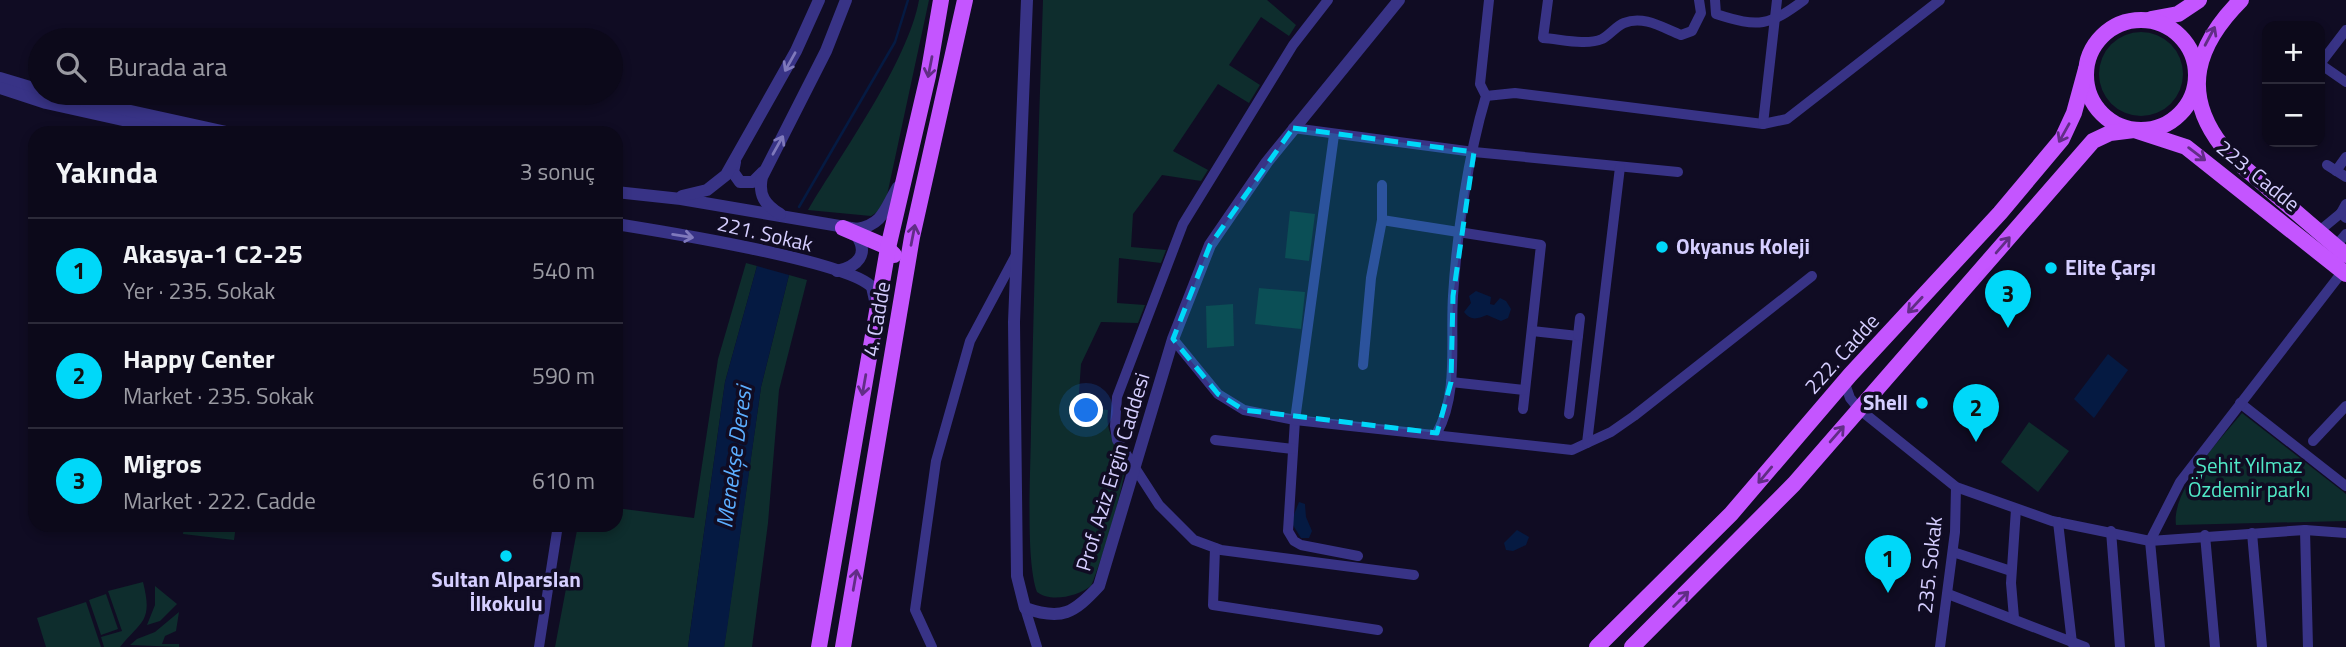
<!DOCTYPE html>
<html lang="tr">
<meta charset="utf-8">
<style>
body{margin:0;font-family:"Titillium Web",sans-serif;background:#151223;color:#f1f3f6}
.controls{position:absolute;right:21px;top:21px;display:grid;overflow:hidden;border-radius:14px;box-shadow:0 4px 10px #0003}
.controls button{width:63px;height:63px;display:grid;place-items:center;padding:0;border:0;border-bottom:2px solid #2c2a39;background:#0c091a;color:#f1f3f6;font:35px sans-serif}
.you{position:absolute;left:1087px;top:411px;width:24px;height:24px;margin:-18px;border:5px solid #fff;border-radius:50%;background:#1a73e8;box-shadow:0 0 0 10px #1a73e833}
.badge{display:grid;place-items:center;width:46px;height:46px;border-radius:50%;background:#00d8f9;color:#111;font-size:23px;font-weight:700}
.pin{position:absolute;translate:-50% -58px;filter:drop-shadow(0 2px 4px #0008)}
.pin::after{content:'';position:absolute;top:37px;width:24px;height:21px;background:inherit;clip-path:polygon(0 0,100% 0,50% 100%)}
.list{margin:0;padding:0;list-style:none}
h2{display:flex;justify-content:space-between;align-items:center;height:91px;margin:0;padding:0 28px;font-size:30px}
h2 small{font-size:23px;font-weight:400;color:#9a9aa2}
.list li{display:grid;grid-template-columns:46px 1fr auto;gap:21px;align-items:center;box-sizing:border-box;height:105px;padding:0 28px;border-top:2px solid #2c2a39}
.list b{display:block;font-size:26px;white-space:nowrap}
.list p{margin:0;font-size:23px;white-space:nowrap;color:#9a9aa2}
.list em{font-size:23px;font-style:normal;color:#9a9aa2}
.icon{flex:none;width:38px;height:38px;fill:none;stroke:currentColor;stroke-width:2;stroke-linecap:round;stroke-linejoin:round}
.map{position:relative;flex:none;width:2346px;height:647px;overflow:hidden}
.search{position:absolute;background:#0c091a;box-shadow:0 4px 10px #0003;left:28px;top:28px;width:595px;height:77px;display:flex;align-items:center;gap:18px;box-sizing:border-box;padding:0 24px;border-radius:38px;color:#9a9aa2;font-size:26px}
.panel{position:absolute;background:#0c091a;box-shadow:0 4px 10px #0003;left:28px;top:126px;width:595px;height:406px;border-radius:21px}
.map>svg:first-child{display:block}
.green{fill:#0e2d2d}
.water{fill:#051a42}
.lines{fill:none;stroke-linecap:round;stroke-linejoin:round}
.stream{stroke:#051a42;stroke-width:2.5}
.minor{stroke:#383386;stroke-width:10}
.tertiary{stroke:#383386;stroke-width:12}
.primary{stroke:#c455ff;stroke-width:16}
.oneway{stroke:#612d86}
.oneway2{stroke:#7f79bc}
.marked{fill:#00d8f9;fill-opacity:0.2;stroke:#00d8f9;stroke-width:5;stroke-dasharray:14 9;stroke-linejoin:round}
.poi-dot{fill:#00d8f9;stroke:#100c23;stroke-width:2.5}
.labels{text-anchor:middle;stroke-width:7;stroke-linejoin:round;paint-order:stroke}
.street-label{font-size:21px;fill:#d5ceff;stroke:#100c23}
.poi-label{font-size:21px;font-weight:bold;fill:#d5ceff;stroke:#100c23;text-anchor:start}
.park-label{font-size:21px;fill:#50e9c7;stroke:#100c23}
.water-label{font-size:23px;font-style:italic;fill:#5caeff;stroke:#100c23}
</style>
<div class="map">
<svg width="2346" height="647" viewBox="0 0 2346 647">
<rect width="100%" height="100%" fill="#100c23"/>
<g class="green">
<path d="M919 0H929L886 200 880 210 871 216 808 210C841 154 908 62 919 0Z"/>
<path d="M1043 0H1267L1296 25 1289 36 1261 17 1229 65 1260 85 1249 103 1218 84 1173 151 1208 170 1201 181 1162 175 1133 214 1131 247 1166 250 1161 263 1119 258 1117 303 1145 305 1138 323 1101 322 1081 364 1078 407 1108 410C1104 441 1124 444 1125 465 1126 482 1099 569 1091 586 1078 596 1051 603 1037 592 1025 559 1031 466 1031 427 1034 285 1038 142 1043 0Z"/>
<circle cx="2141" cy="74" r="42"/>
<polygon points="1290,211 1315,214 1309,261 1285,258"/>
<polygon points="746,263 757,266 725,382 688,647 555,647 578,525 616,525 616,508 694,518 718,359"/>
<polygon points="789,275 807,280 779,390 768,523 752,647 724,647 761,387"/>
<polygon points="1259,288 1305,292 1301,329 1255,324"/>
<polygon points="1233,304 1234,346 1207,348 1206,306"/>
<path d="M2242 413 2346 494V521L2176 525C2171 490 2220 440 2242 413Z"/>
<polygon points="2029,422 2069,451 2038,492 2001,462"/>
<polygon points="184,525 236,525 234,540 183,534"/>
<path d="M143 582C153 622 142 620 120 647H104L101 637 122 631 108 591Z"/>
<polygon points="155,586 177,604 160,621 147,625 155,605"/>
<polygon points="106,594 118,629 101,635 89,600"/>
<polygon points="86,602 101,647 46,647 37,618"/>
<polygon points="179,612 176,631 165,636 162,644 179,644 179,647 130,645 137,639 155,632"/>
</g>
<g class="water">
<polygon points="757,266 789,275 761,387 727,629 724,647 688,647 725,382"/>
<path d="M1476 291 1491 297 1490 304 1494 305 1500 298 1506 301 1511 309 1508 318 1501 321 1487 315C1477 319 1471 321 1464 312L1471 303 1469 296Z"/>
<polygon points="2108,354 2128,370 2094,418 2074,399"/>
<polygon points="1299,502 1305,504 1306,517 1312,531 1309,538 1301,538 1291,522"/>
<polygon points="1517,530 1529,537 1526,545 1513,551 1506,550 1504,543"/>
</g>
<g class="lines">
<polyline class="stream" points="799,207 895,42 908,0"/>
<g class="minor">
<polyline points="1328,0 1293,45 1183,224 1117,397 1115,426 1117,440 1159,505 1194,540 1221,550 1414,575"/>
<path d="M1548 0 1543 38C1560 39 1586 46 1602 39 1610 35 1616 26 1624 23 1644 15 1663 28 1681 35L1692 31 1701 13 1699 0"/>
<path d="M1715 0 1716 14C1759 28 1769 26 1804 0"/>
<polyline points="2346,30 2320,64 2346,82"/>
<polyline points="1486,96 1515,93 1763,124 1787,119 1940,0"/>
<polyline points="1763,124 1777,0"/>
<polyline points="1293,128 1474,152 1678,172"/>
<polyline points="1334,135 1295,420 1288,531 1294,541 1301,545 1358,556"/>
<polyline points="2327,165 2346,177"/>
<polyline points="2336,171 2346,157"/>
<polyline points="2346,204 2341,213 2346,218"/>
<polyline points="1382,220 1541,245 1523,409"/>
<polyline points="2318,232 2341,213"/>
<polyline points="2336,246 2346,234"/>
<polyline points="1532,331 1578,336 1569,414"/>
<polyline points="1578,336 1580,318"/>
<polyline points="1173,339 1218,394 1244,410 1295,420 1572,450 1587,443 1620,167"/>
<polyline points="1363,365 1371,278 1382,220 1382,185"/>
<polyline points="1844,381 1850,398 1859,409 1956,487 2052,521 2150,541 2305,530 2346,533"/>
<polyline points="1451,382 1524,390"/>
<polyline points="2240,403 2346,486"/>
<path d="M1437 433C1459 393 1450 341 1453 296 1457 232 1468 156 1486 96L1480 84 1489 0"/>
<polyline points="1215,440 1293,449"/>
<polyline points="2313,441 2346,406"/>
<polyline points="1587,443 1611,432 1634,416 1812,276"/>
<polyline points="2058,522 2072,643"/>
<polyline points="2305,530 2308,647"/>
<polyline points="2111,531 2120,647"/>
<polyline points="2252,533 2262,647"/>
<polyline points="2205,535 2215,647"/>
<polyline points="1215,548 1213,605 1378,630"/>
<polyline points="1953,552 2011,571"/>
<polyline points="1948,594 2085,647"/>
<polyline points="1025,608 1037,647"/>
<polyline points="2014,618 2011,583 2016,509"/>
<polyline points="539,647 558,525"/>
<polyline points="932,647 915,610 936,461 970,341 1016,255"/>
<polyline points="1940,647 1955,532 1956,487"/>
<polyline points="2160,647 2150,541 2180,482 2343,271"/>
</g>
<g class="tertiary">
<path d="M1027 0 1014 322 1017 576 1025 608C1062 621 1074 613 1099 586L1173 339 1210 245 1267 162 1399 0"/>
<polyline points="0,78 40,90"/>
<polyline points="0,88 46,103 181,133"/>
<polyline points="49,93 231,133"/>
<polyline points="735,162 733,172 740,182 753,182 763,172"/>
<path d="M616 192 681 199 857 229C884 224 885 208 898 187"/>
<polyline points="682,196 707,190 726,175 796,51 819,0"/>
<path d="M780 214C765 205 758 195 762 177L826 51 846 0"/>
<path d="M616 224C660 231 847 261 872 287L876 305"/>
<path d="M837 271C857 267 870 254 856 235"/>
</g>
<g class="primary">
<path d="M2241 0C2197 44 2180 92 2222 146 2235 162 2254 175 2269 189 2295 211 2320 233 2346 255"/>
<polyline points="2151,19 2178,14 2199,0"/>
<circle cx="2141" cy="75" r="55"/>
<polyline points="843,228 885,246 894,255"/>
<polyline points="819,647 888,248 928,76 941,0"/>
<polyline points="843,647 912,237 965,0"/>
<polyline points="1597,647 1731,514 1850,375 2000,213 2062,139 2074,113 2086,69"/>
<polyline points="1632,647 1794,484 2093,141 2110,133 2134,130 2186,147 2346,274"/>
</g>
</g>
<defs><path id="oneway-shaft" d="M-6 0H5M1.5-3L5.5 0L1.5 3" fill="none" stroke-width="1.6" stroke-linecap="round" stroke-linejoin="round" transform="scale(1.75)"/></defs>
<g class="oneway">
<use href="#oneway-shaft" transform="translate(2210 36) rotate(-62)"/>
<use href="#oneway-shaft" transform="translate(930 67) rotate(101)"/>
<use href="#oneway-shaft" transform="translate(2064 133) rotate(119)"/>
<use href="#oneway-shaft" transform="translate(2197 154) rotate(37)"/>
<use href="#oneway-shaft" transform="translate(913 235) rotate(-79)"/>
<use href="#oneway-shaft" transform="translate(2003 245) rotate(-49)"/>
<use href="#oneway-shaft" transform="translate(1915 305) rotate(133)"/>
<use href="#oneway-shaft" transform="translate(864 385) rotate(100)"/>
<use href="#oneway-shaft" transform="translate(1837 434) rotate(-49)"/>
<use href="#oneway-shaft" transform="translate(1765 475) rotate(130)"/>
<use href="#oneway-shaft" transform="translate(855 580) rotate(-80)"/>
<use href="#oneway-shaft" transform="translate(1681 599) rotate(-45)"/>
</g>
<g class="oneway2">
<use href="#oneway-shaft" transform="translate(790 62) rotate(119)"/>
<use href="#oneway-shaft" transform="translate(778 145) rotate(-61)"/>
<use href="#oneway-shaft" transform="translate(683 236) rotate(9)"/>
</g>
<path class="marked" d="M1293 128 1474 152 1453 296 1451 382 1437 433 1244 410 1218 394 1173 339 1210 245Z"/>
<g class="poi-dot">
<circle cx="1662" cy="247" r="7"/>
<circle cx="2051" cy="268" r="7"/>
<circle cx="1922" cy="403" r="7"/>
<circle cx="506" cy="556" r="7"/>
</g>
<g class="labels">
<g class="street-label">
<text transform="translate(2258 176) rotate(39)" y="7">223. Cadde</text>
<text transform="translate(765 234) rotate(13)" y="7">221. Sokak</text>
<text transform="translate(877 319) rotate(-80)" y="7">4. Cadde</text>
<text transform="translate(1842 354) rotate(-48)" y="7">222. Cadde</text>
<text transform="translate(1113 472) rotate(-73)" y="7">Prof. Aziz Ergin Caddesi</text>
<text transform="translate(1930 565) rotate(-84)" y="7">235. Sokak</text>
</g>
<g class="poi-label">
<text x="1676" y="254">Okyanus Koleji</text>
<text x="2065" y="275">Elite Çarşı</text>
<text x="1908" y="410" text-anchor="end">Shell</text>
<text x="506" y="587" text-anchor="middle">Sultan Alparslan<tspan x="506" dy="24">İlkokulu</tspan></text>
</g>
<g class="park-label">
<text x="2249" y="473">Şehit Yılmaz<tspan x="2249" dy="24">Özdemir parkı</tspan></text>
</g>
<g class="water-label">
<text transform="translate(734 457) rotate(-82)" y="8">Menekşe Deresi</text>
</g>
</g>
</svg>
<div class="controls">
<button>+</button>
<button>−</button>
</div>
<div class="you"></div>
<div class="pin badge" style="left:1888px;top:593px">1</div>
<div class="pin badge" style="left:1976px;top:442px">2</div>
<div class="pin badge" style="left:2008px;top:328px">3</div>
<div class="search"><svg class="icon" aria-label="search" viewBox="0 0 24 24"><circle cx="10" cy="10" r="6"/><path d="M15 15l6 6"/></svg>Burada ara</div>
<section class="panel">
<h2>Yakında<small>3 sonuç</small></h2>
<ul class="list">
<li><span class="badge">1</span><div><b>Akasya-1 C2-25</b><p>Yer · 235. Sokak</p></div><em>540 m</em></li>
<li><span class="badge">2</span><div><b>Happy Center</b><p>Market · 235. Sokak</p></div><em>590 m</em></li>
<li><span class="badge">3</span><div><b>Migros</b><p>Market · 222. Cadde</p></div><em>610 m</em></li>
</ul>
</section>
</div>
